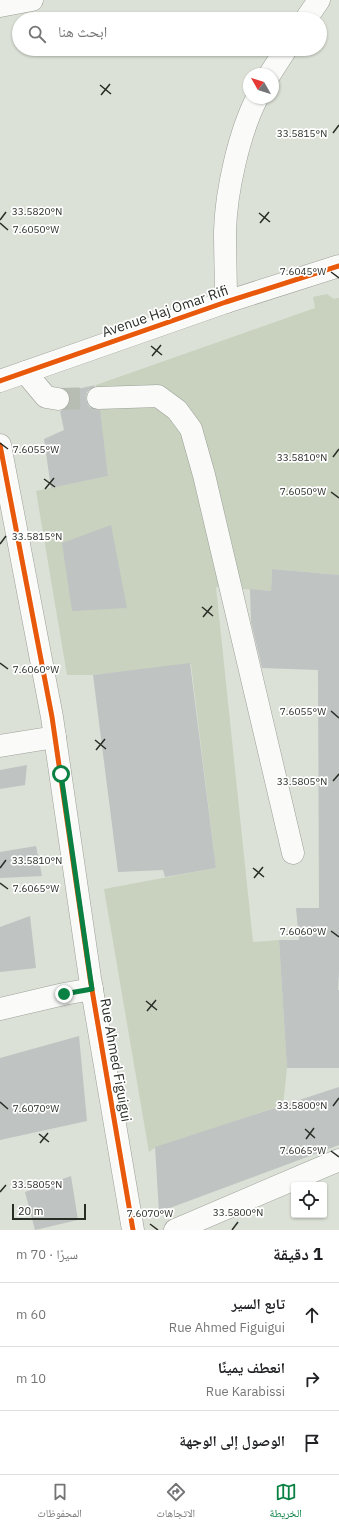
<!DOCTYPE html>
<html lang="ar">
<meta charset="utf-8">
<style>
body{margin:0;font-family:"IBM Plex Sans","Noto Naskh Arabic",sans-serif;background:#f2f2f2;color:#202124;direction:rtl}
.controls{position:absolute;right:12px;bottom:12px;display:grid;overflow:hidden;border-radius:4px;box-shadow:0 1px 3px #0004}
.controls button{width:36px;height:36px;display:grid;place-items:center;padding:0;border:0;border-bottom:1px solid #e0e0e0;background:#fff;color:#202124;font:20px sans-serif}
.compass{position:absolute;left:243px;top:68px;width:36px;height:36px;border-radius:50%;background:#fff;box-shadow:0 1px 3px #0004;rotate:309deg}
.scale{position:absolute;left:12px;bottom:10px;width:74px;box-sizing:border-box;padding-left:4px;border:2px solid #292d26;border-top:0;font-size:11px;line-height:14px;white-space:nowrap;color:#292d26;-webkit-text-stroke:3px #fff;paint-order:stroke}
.stop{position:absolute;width:12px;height:12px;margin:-9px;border:3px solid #0b8043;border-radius:50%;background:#fff}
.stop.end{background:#0b8043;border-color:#fff;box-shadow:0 1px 4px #0008}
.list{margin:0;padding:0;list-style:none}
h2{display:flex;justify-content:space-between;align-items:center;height:52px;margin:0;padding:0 16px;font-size:17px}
h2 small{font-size:13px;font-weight:400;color:#757577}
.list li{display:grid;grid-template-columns:26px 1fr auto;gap:12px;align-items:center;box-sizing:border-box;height:64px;padding:0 16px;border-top:1px solid #e0e0e0}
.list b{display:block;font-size:15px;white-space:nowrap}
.list p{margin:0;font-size:13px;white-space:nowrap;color:#757577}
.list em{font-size:13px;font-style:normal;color:#757577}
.icon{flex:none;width:22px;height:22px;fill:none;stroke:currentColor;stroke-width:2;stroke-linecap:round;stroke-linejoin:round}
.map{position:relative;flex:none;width:339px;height:1230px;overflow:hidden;direction:ltr}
.search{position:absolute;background:#fff;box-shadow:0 1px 3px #0004;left:12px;right:12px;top:12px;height:44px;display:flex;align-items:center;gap:10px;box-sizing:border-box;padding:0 14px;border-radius:22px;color:#757577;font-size:15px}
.sheet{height:244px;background:#fff}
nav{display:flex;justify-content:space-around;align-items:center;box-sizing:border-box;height:56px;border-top:1px solid #e0e0e0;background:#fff;font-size:11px;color:#757577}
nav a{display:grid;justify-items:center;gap:2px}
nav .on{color:#0b8043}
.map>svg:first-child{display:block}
.green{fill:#c8d2bf}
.building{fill:#bfc3c2}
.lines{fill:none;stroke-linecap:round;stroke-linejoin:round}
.minor-tunnel{stroke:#b7bdb3;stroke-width:22;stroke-dasharray:22 11;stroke-linecap:butt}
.minor-casing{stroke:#9ba098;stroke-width:23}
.minor{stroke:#fafaf9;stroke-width:22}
.cycleway-casing{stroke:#fff;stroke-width:8}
.cycleway{stroke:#e8590c;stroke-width:5}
.route{stroke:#0b8043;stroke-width:5}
.ticks{fill:none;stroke:#292d26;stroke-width:1.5}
.labels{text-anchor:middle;stroke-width:3.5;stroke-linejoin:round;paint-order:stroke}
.street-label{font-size:14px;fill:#292d26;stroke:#fff}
.ticks-label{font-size:10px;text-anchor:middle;fill:#292d26;stroke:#fff;stroke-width:3.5;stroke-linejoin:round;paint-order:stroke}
</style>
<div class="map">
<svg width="339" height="1230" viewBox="0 0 339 1230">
<rect width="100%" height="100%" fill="#dbe1d6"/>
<polygon class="green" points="327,294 334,299 339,298 339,575 272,569 271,591 216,587 253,942 279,940 287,1068 283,1105 156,1147 149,1152 104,889 216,868 191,664 93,675 67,675 36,491 108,476 96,385 315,308 313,297"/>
<g class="building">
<polygon points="96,385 87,392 86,399 88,405 92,409 100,410 108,476 51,488 44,439 64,430 60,411 67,407 70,401 70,395 67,391"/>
<polygon points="111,525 127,608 72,611 62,543"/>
<polygon points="272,569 339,575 339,971 338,990 339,990 339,1068 287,1068 279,940 299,940 296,908 319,908 318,670 262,668 251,622 250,589 271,591"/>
<polygon points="190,663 216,868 165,877 163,870 118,872 93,675"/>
<polygon points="27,765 25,785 0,789 0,770"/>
<polygon points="36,846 42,876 0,878 0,852"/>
<polygon points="30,916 36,968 0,972 0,927"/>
<polygon points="79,1036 87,1121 0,1140 0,1058"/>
<polygon points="339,1087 339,1145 159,1212 155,1147"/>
<polygon points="71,1176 78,1220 35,1230 25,1192"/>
</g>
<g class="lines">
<polyline class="minor-tunnel" points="58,399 98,398"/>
<g class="minor-casing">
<g id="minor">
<polyline points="0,6 32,0"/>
<polyline points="306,19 319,0"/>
<polyline points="270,74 286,49"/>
<path d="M226 302C226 279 225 255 225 231 226 192 239 133 257 98"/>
<polyline points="25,372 46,397 58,399"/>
<polyline points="0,381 226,302 339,266"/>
<polyline points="98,398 158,396 177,410 191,429 204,475 293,853"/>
<polyline points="0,445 52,717 90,978 133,1230"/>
<polyline points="0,746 55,737"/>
<polyline points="0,1009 64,994 92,989"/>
<polyline points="175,1230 339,1160"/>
</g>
</g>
<use href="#minor" class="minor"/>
<g class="cycleway-casing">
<g id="cycleway">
<polyline points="0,381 226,302 339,266"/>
<polyline points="0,445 52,717 90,978 133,1230"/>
</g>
</g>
<use href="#cycleway" class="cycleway"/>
</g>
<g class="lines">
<polyline class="route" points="61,774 92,989 64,994"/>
</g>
<path class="ticks" d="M100 85 111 94M101 95 110 84M333 133 339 125M259 213 270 222M0 220 6 212M0 223 8 230M260 223 269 212M331 272 339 278M151 346 162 355M152 356 161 345M0 443 8 449M333 457 339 449M44 479 55 487M45 489 54 478M331 492 339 498M0 544 6 536M202 607 213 616M203 617 212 606M0 663 8 669M331 711 339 718M95 740 106 749M96 750 105 739M333 781 339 774M0 868 6 860M253 868 264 877M254 878 263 867M0 883 8 889M331 931 339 937M146 1001 157 1010M147 1011 156 1000M0 1102 8 1109M333 1106 339 1098M305 1129 315 1138M39 1134 49 1142M306 1139 314 1128M40 1143 48 1133M331 1151 339 1157M0 1192 6 1185M150 1224 158 1230M232 1230 238 1222"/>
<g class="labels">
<g class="street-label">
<text transform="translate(165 311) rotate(-19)" y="5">Avenue Haj Omar Rifi</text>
<text transform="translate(116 1060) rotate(80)" y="5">Rue Ahmed Figuigui</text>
</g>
</g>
<g class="ticks-label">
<text x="302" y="137">33.5815°N</text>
<text x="37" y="215">33.5820°N</text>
<text x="36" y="233">7.6050°W</text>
<text x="303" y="275">7.6045°W</text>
<text x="36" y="453">7.6055°W</text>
<text x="302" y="461">33.5810°N</text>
<text x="303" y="495">7.6050°W</text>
<text x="37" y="540">33.5815°N</text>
<text x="36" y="673">7.6060°W</text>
<text x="303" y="715">7.6055°W</text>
<text x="302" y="785">33.5805°N</text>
<text x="37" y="864">33.5810°N</text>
<text x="36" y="892">7.6065°W</text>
<text x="303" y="935">7.6060°W</text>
<text x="302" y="1109">33.5800°N</text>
<text x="36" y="1112">7.6070°W</text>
<text x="303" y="1154">7.6065°W</text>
<text x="37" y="1188">33.5805°N</text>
<text x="238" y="1216">33.5800°N</text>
<text x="150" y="1217">7.6070°W</text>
</g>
</svg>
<div class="controls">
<button><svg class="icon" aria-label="locate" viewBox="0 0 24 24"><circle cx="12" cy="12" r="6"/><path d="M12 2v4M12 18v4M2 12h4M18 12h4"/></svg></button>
</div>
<svg class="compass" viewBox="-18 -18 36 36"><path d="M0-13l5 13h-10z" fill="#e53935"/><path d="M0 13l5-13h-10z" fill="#757577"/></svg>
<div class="scale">20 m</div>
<div class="stop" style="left:61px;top:774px"></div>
<div class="stop end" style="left:64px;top:994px"></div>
<div class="search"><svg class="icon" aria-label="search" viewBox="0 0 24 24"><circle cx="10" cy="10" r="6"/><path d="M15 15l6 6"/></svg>ابحث هنا</div>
</div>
<section class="sheet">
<h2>1 دقيقة<small>سيرًا · 70 m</small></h2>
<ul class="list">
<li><svg class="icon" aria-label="ahead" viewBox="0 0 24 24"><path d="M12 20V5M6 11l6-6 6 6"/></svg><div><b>تابع السير</b><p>Rue Ahmed Figuigui</p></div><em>60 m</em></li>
<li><svg class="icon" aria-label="right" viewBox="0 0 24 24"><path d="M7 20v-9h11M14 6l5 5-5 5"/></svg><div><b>انعطف يمينًا</b><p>Rue Karabissi</p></div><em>10 m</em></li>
<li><svg class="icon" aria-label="arrive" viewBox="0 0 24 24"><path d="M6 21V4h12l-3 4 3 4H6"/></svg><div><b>الوصول إلى الوجهة</b></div></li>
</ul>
</section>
<nav>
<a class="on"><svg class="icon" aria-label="map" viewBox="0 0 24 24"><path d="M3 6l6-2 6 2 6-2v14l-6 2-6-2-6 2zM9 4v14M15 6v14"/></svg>الخريطة</a>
<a><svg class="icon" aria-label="directions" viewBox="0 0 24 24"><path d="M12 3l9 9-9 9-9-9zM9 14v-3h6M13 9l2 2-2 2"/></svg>الاتجاهات</a>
<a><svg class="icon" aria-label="saved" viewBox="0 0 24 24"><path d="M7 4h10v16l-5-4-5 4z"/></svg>المحفوظات</a>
</nav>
